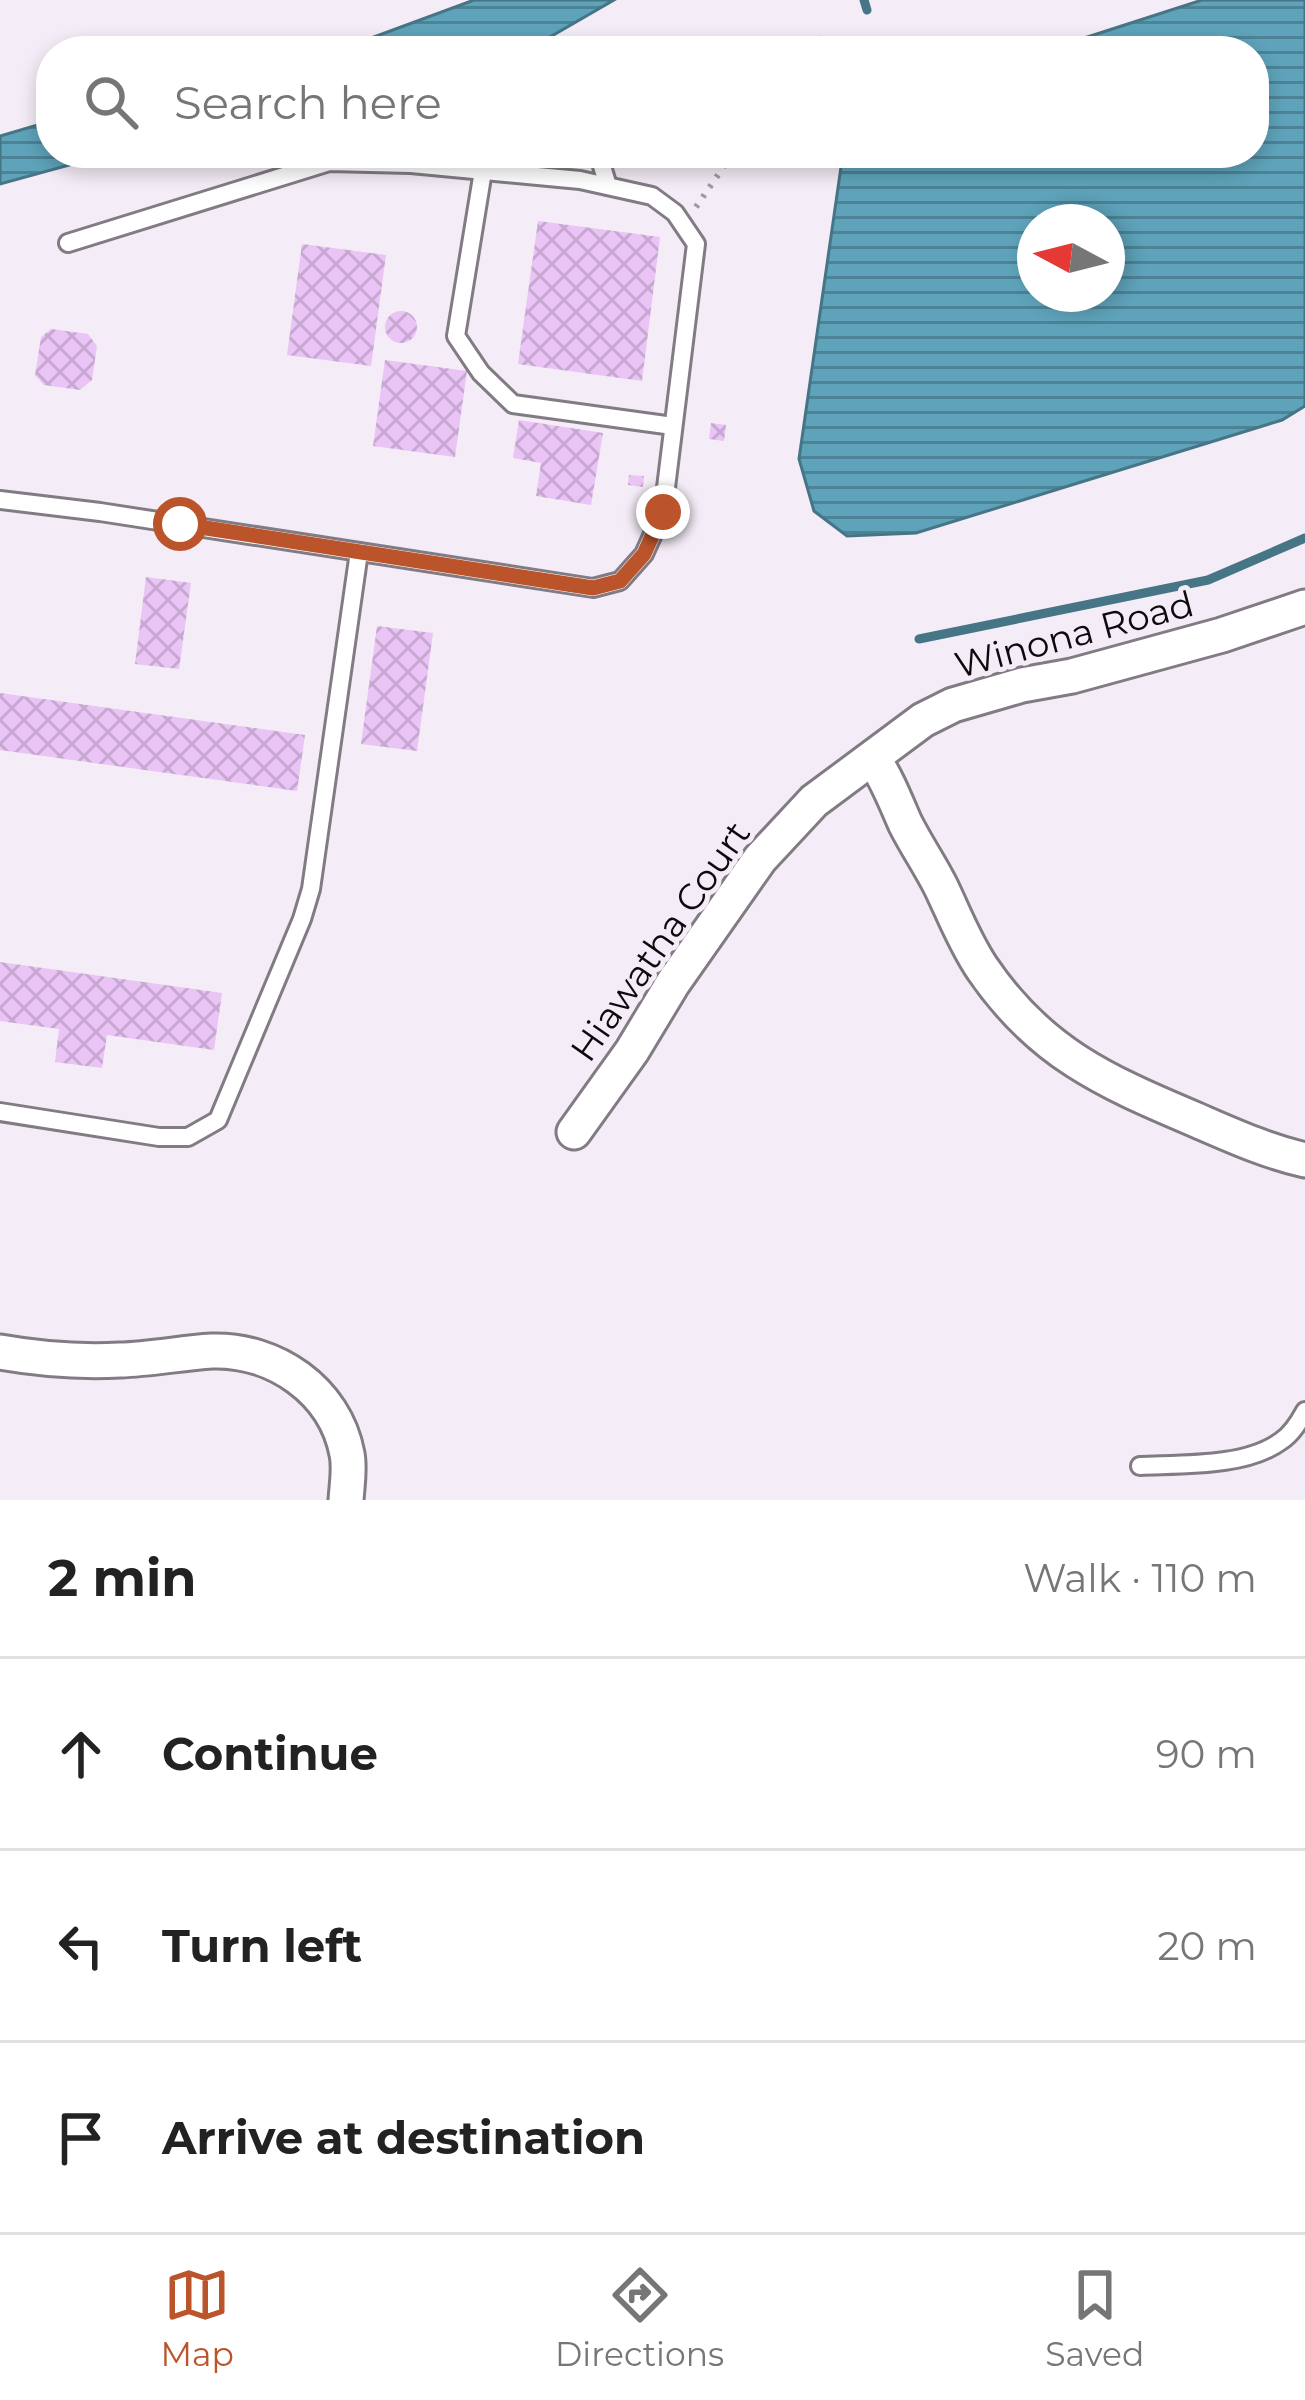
<!DOCTYPE html>
<meta charset="utf-8">
<style>
body{margin:0;font-family:Montserrat,sans-serif;background:#f2f2f2;color:#222}
.compass{position:absolute;left:1017px;top:204px;width:108px;height:108px;border-radius:50%;background:#fff;box-shadow:0 6px 18px #0003;rotate:277deg}
.stop{position:absolute;width:36px;height:36px;margin:-27px;border:9px solid #bb542b;border-radius:50%;background:#fff}
.stop.end{background:#bb542b;border-color:#fff;box-shadow:0 3px 12px #0008}
.list{margin:0;padding:0;list-style:none}
h2{display:flex;justify-content:space-between;align-items:center;height:156px;margin:0;padding:0 48px;font-size:51px}
h2 small{font-size:39px;font-weight:400;color:#767676}
.list li{display:grid;grid-template-columns:78px 1fr auto;gap:36px;align-items:center;box-sizing:border-box;height:192px;padding:0 48px;border-top:3px solid #e0e0e0}
.list b{display:block;font-size:45px;white-space:nowrap}
.list em{font-size:39px;font-style:normal;color:#767676}
.icon{flex:none;width:66px;height:66px;fill:none;stroke:currentColor;stroke-width:2;stroke-linecap:round;stroke-linejoin:round}
.map{position:relative;flex:none;width:1305px;height:1500px;overflow:hidden}
.search{position:absolute;background:#fff;box-shadow:0 6px 18px #0003;left:36px;right:36px;top:36px;height:132px;display:flex;align-items:center;gap:30px;box-sizing:border-box;padding:0 42px;border-radius:48px;color:#767676;font-size:45px}
.sheet{height:732px;background:#fff}
nav{display:flex;justify-content:space-around;align-items:center;box-sizing:border-box;height:168px;border-top:3px solid #e0e0e0;background:#fff;font-size:33px;color:#767676}
nav a{display:grid;justify-items:center;gap:6px}
nav .on{color:#bb542b}
.map>svg:first-child{display:block}
.water{fill:url(#water-rules);stroke:#467586;stroke-width:3;fill-rule:evenodd}
.lines{fill:none;stroke-linecap:round;stroke-linejoin:round}
.stream{stroke:#467586;stroke-width:9}
.building{fill:url(#building-cross-hatch)}
.lane-casing{stroke:#827b84;stroke-width:22}
.street-casing{stroke:#827b84;stroke-width:39}
.path{stroke:#9f98a0;stroke-width:6;stroke-dasharray:3 9;stroke-linecap:butt}
.lane{stroke:#fff;stroke-width:16}
.street{stroke:#fff;stroke-width:33}
.route{stroke:#bb542b;stroke-width:15}
.labels{text-anchor:middle;stroke-width:10;stroke-linejoin:round;paint-order:stroke}
.street-label{font-size:36px;fill:#0d0a0d;stroke:#f4ecf6}
</style>
<div class="map">
<svg width="1305" height="1500" viewBox="0 0 1305 1500">
<defs>
<pattern id="water-rules" width="6" height="5" patternUnits="userSpaceOnUse" patternTransform="scale(3)"><rect width="6" height="5" fill="#5ea3ba"/><path d="M0 2.5h6" fill="none" stroke="#4c8396"/></pattern>
<pattern id="building-cross-hatch" width="8" height="8" patternUnits="userSpaceOnUse" patternTransform="scale(3)"><rect width="8" height="8" fill="#e9c4f5"/><path d="M0 0l8 8M0 8l8-8" fill="none" stroke="#c7a7d1"/></pattern>
</defs>
<rect width="100%" height="100%" fill="#f4ecf6"/>
<g class="water">
<polygon points="474,0 614,0 531,48 532,51 505,49 336,51"/>
<path d="M1202 0H1305V406L1282 420 916 533 847 536 814 511 799 459 843 153H1254V51H1044ZM1107 222V294H1035V222Z"/>
<polygon points="51,121 51,153 113,153 0,184 0,136"/>
</g>
<g class="lines">
<g class="stream">
<polyline points="864,0 867,10"/>
<polyline points="919,639 1208,580 1305,538"/>
</g>
</g>
<g class="building">
<polygon points="538,221 660,237 642,381 518,364"/>
<polygon points="302,244 386,255 371,366 287,355"/>
<circle cx="401" cy="327" r="16"/>
<polygon points="51,329 88,334 97,346 92,380 80,390 44,385 35,375 41,337"/>
<polygon points="385,360 467,371 455,457 373,446"/>
<polygon points="519,420 603,433 591,505 536,496 541,463 513,458"/>
<polygon points="711,423 726,425 724,441 709,439"/>
<polygon points="629,475 644,476 643,487 628,485"/>
<polygon points="146,577 191,583 179,669 135,664"/>
<polygon points="377,626 433,633 417,751 361,744"/>
<polygon points="0,693 305,735 297,791 0,750"/>
<polygon points="0,962 222,993 214,1050 107,1035 102,1068 55,1062 59,1029 0,1021"/>
</g>
<g class="lines">
<g class="lane-casing">
<g id="lane">
<polyline points="598,153 608,186"/>
<polyline points="483,171 456,336 481,373 513,404 673,426"/>
<polyline points="0,500 100,512 593,588 620,581 644,554 663,512 696,244 675,213 652,196 580,180 411,164 329,162 68,243"/>
<polyline points="0,1112 159,1137 188,1137 218,1120 302,919 311,889 359,552"/>
<path d="M1140 1466C1182 1464 1246 1467 1281 1441 1292 1434 1299 1422 1305 1411"/>
</g>
</g>
<g class="street-casing">
<g id="street">
<path d="M873 758C887 779 895 800 905 823 916 845 930 865 941 887 954 914 965 943 982 968 1039 1052 1104 1081 1194 1119 1231 1135 1266 1151 1305 1160"/>
<polyline points="574,1132 632,1051 673,983 760,859 814,801 923,720 953,705 1022,685 1072,676 1222,635 1305,607"/>
<path d="M0 1352C39 1359 80 1362 120 1360 151 1359 181 1353 212 1351 274 1349 335 1390 347 1454 350 1468 347 1485 346 1500"/>
</g>
</g>
<g class="path">
<polyline points="797,51 823,37"/>
<polyline points="696,207 733,153"/>
</g>
<use href="#lane" class="lane"/>
<use href="#street" class="street"/>
</g>
<g class="lines">
<polyline class="route" points="180,524 593,588 620,581 644,554 663,512"/>
</g>
<g class="labels">
<g class="street-label">
<text transform="translate(1074 634) rotate(-15)" y="13">Winona Road</text>
<text transform="translate(660 941) rotate(-55)" y="13">Hiawatha Court</text>
</g>
</g>
</svg>
<svg class="compass" viewBox="-18 -18 36 36"><path d="M0-13l5 13h-10z" fill="#e53935"/><path d="M0 13l5-13h-10z" fill="#767676"/></svg>
<div class="stop" style="left:180px;top:524px"></div>
<div class="stop end" style="left:663px;top:512px"></div>
<div class="search"><svg class="icon" aria-label="search" viewBox="0 0 24 24"><circle cx="10" cy="10" r="6"/><path d="M15 15l6 6"/></svg>Search here</div>
</div>
<section class="sheet">
<h2>2 min<small>Walk · 110 m</small></h2>
<ul class="list">
<li><svg class="icon" aria-label="ahead" viewBox="0 0 24 24"><path d="M12 20V5M6 11l6-6 6 6"/></svg><div><b>Continue</b></div><em>90 m</em></li>
<li><svg class="icon" aria-label="left" viewBox="0 0 24 24"><path d="M17 20v-9H6M10 6l-5 5 5 5"/></svg><div><b>Turn left</b></div><em>20 m</em></li>
<li><svg class="icon" aria-label="arrive" viewBox="0 0 24 24"><path d="M6 21V4h12l-3 4 3 4H6"/></svg><div><b>Arrive at destination</b></div></li>
</ul>
</section>
<nav>
<a class="on"><svg class="icon" aria-label="map" viewBox="0 0 24 24"><path d="M3 6l6-2 6 2 6-2v14l-6 2-6-2-6 2zM9 4v14M15 6v14"/></svg>Map</a>
<a><svg class="icon" aria-label="directions" viewBox="0 0 24 24"><path d="M12 3l9 9-9 9-9-9zM9 14v-3h6M13 9l2 2-2 2"/></svg>Directions</a>
<a><svg class="icon" aria-label="saved" viewBox="0 0 24 24"><path d="M7 4h10v16l-5-4-5 4z"/></svg>Saved</a>
</nav>
